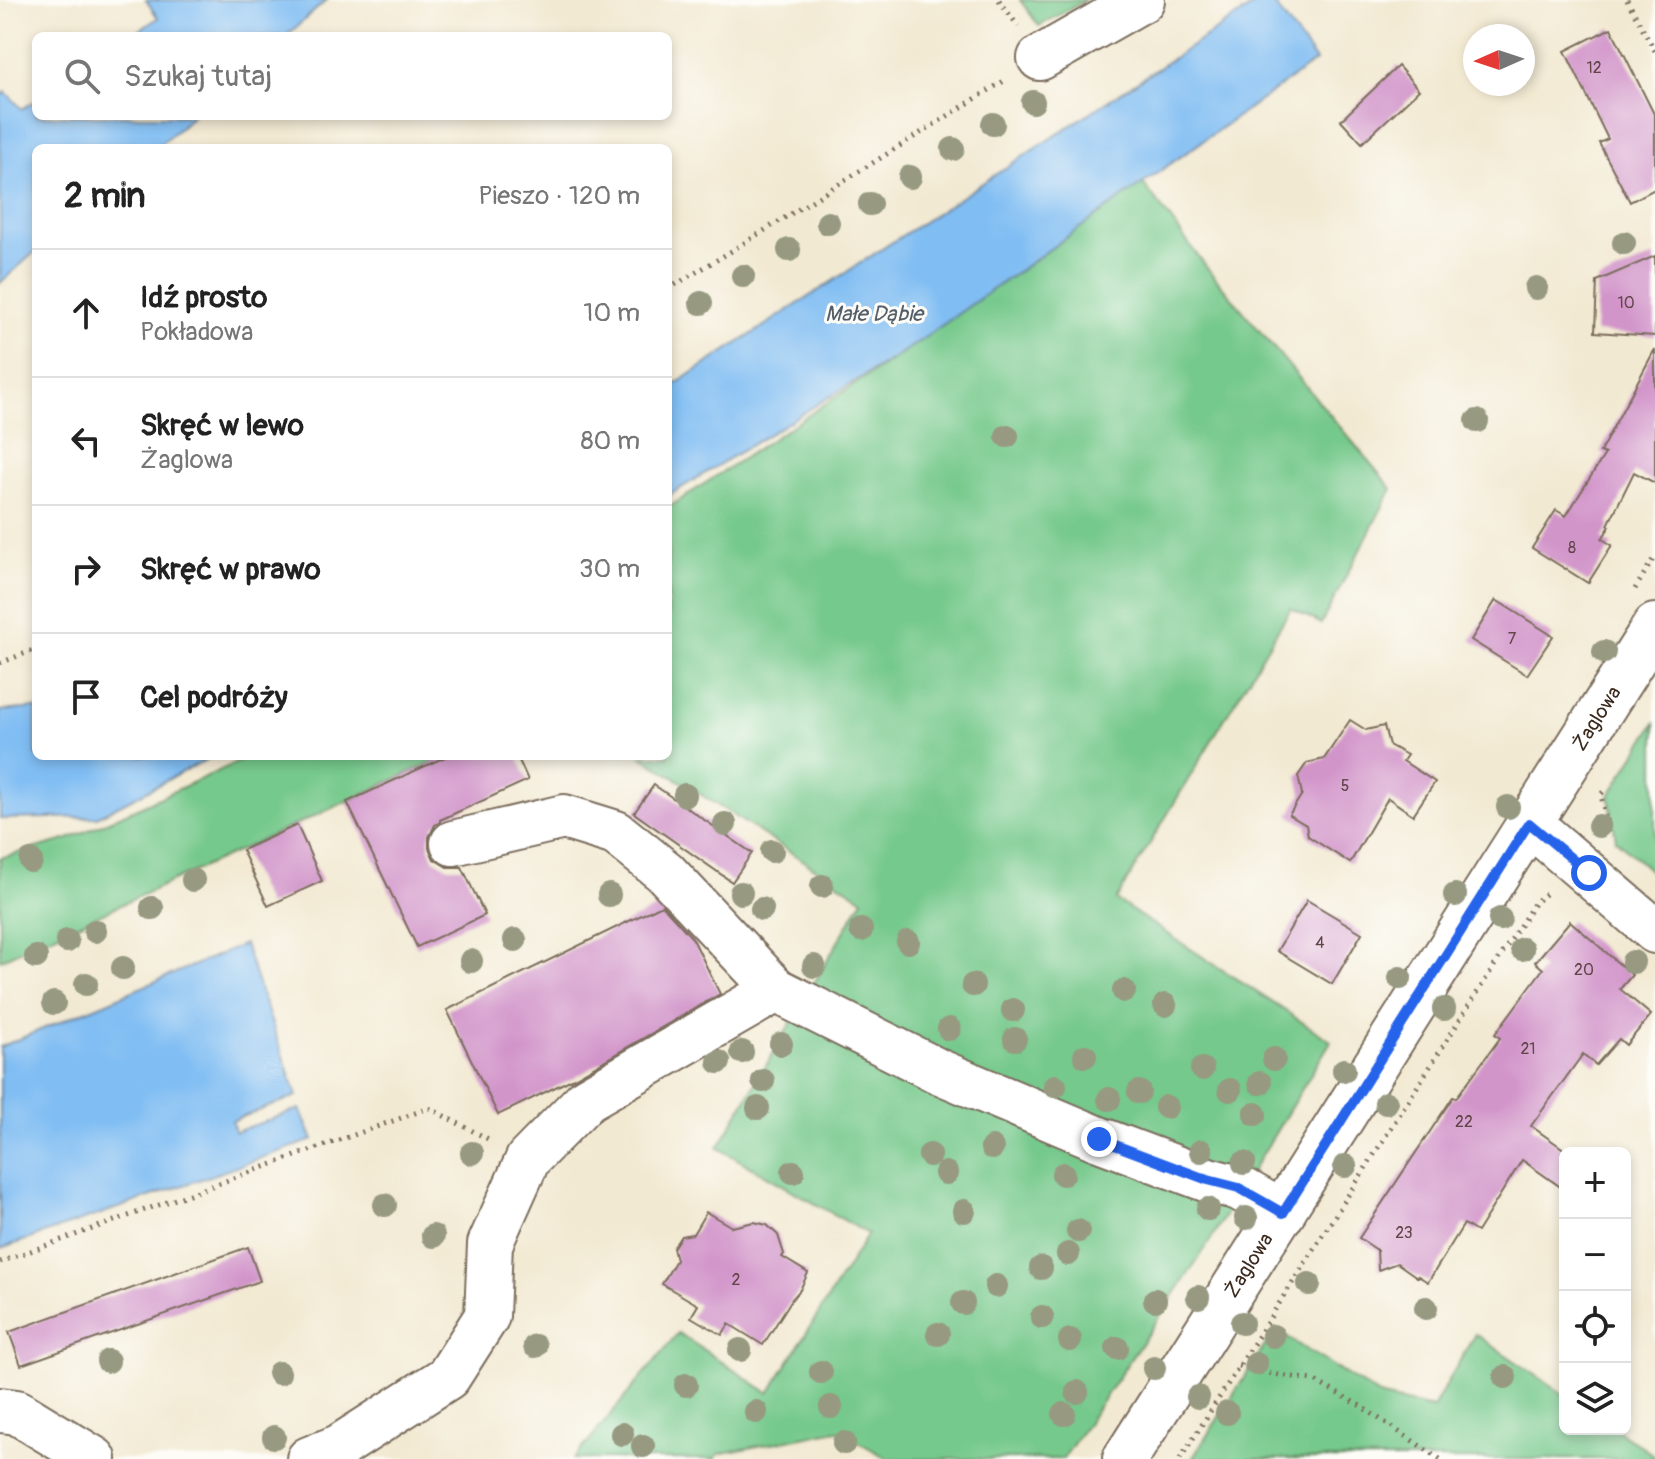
<!DOCTYPE html>
<html lang="pl">
<meta charset="utf-8">
<style>
body{margin:0;font-family:Pangolin,sans-serif;background:#f6f6f6;color:#222}
.controls{position:absolute;right:24px;bottom:24px;display:grid;overflow:hidden;border-radius:12px;box-shadow:0 4px 12px #0003}
.controls button{width:72px;height:72px;display:grid;place-items:center;padding:0;border:0;border-bottom:2px solid #e0e0e0;background:#fff;color:#222;font:40px sans-serif}
.compass{position:absolute;left:1463px;top:24px;width:72px;height:72px;border-radius:50%;background:#fff;box-shadow:0 4px 12px #0003;rotate:267deg}
.stop{position:absolute;width:24px;height:24px;margin:-18px;border:6px solid #2563eb;border-radius:50%;background:#fff}
.stop.end{background:#2563eb;border-color:#fff;box-shadow:0 2px 8px #0008}
.list{margin:0;padding:0;list-style:none}
h2{display:flex;justify-content:space-between;align-items:center;height:104px;margin:0;padding:0 32px;font-size:34px}
h2 small{font-size:26px;font-weight:400;color:#767676}
.list li{display:grid;grid-template-columns:52px 1fr auto;gap:24px;align-items:center;box-sizing:border-box;height:128px;padding:0 32px;border-top:2px solid #e0e0e0}
.list b{display:block;font-size:30px;white-space:nowrap}
.list p{margin:0;font-size:26px;white-space:nowrap;color:#767676}
.list em{font-size:26px;font-style:normal;color:#767676}
.icon{flex:none;width:44px;height:44px;fill:none;stroke:currentColor;stroke-width:2;stroke-linecap:round;stroke-linejoin:round}
.map{position:relative;flex:none;width:1655px;height:1459px;overflow:hidden}
.search{position:absolute;background:#fff;box-shadow:0 4px 12px #0003;left:32px;top:32px;width:640px;height:88px;display:flex;align-items:center;gap:20px;box-sizing:border-box;padding:0 28px;border-radius:12px;color:#767676;font-size:30px}
.panel{position:absolute;background:#fff;box-shadow:0 4px 12px #0003;left:32px;top:144px;width:640px;height:616px;border-radius:12px}
.map>svg:first-child{display:block}
.green{fill:#76c98c;stroke:#587a55;stroke-width:2}
.water{fill:#80bdf3;stroke:#5e7488;stroke-width:2}
.building{fill:#d295ca}
.lines{fill:none;stroke-linecap:round;stroke-linejoin:round}
.minor-casing{stroke:#7b6d5d;stroke-width:48}
.path{stroke:#7b6d5d;stroke-width:5;stroke-dasharray:2 6;stroke-linecap:butt}
.minor{stroke:#fff;stroke-width:44}
.tree{fill:#979a81}
.route{stroke:#2563eb;stroke-width:10}
.labels{text-anchor:middle;stroke-width:6;stroke-linejoin:round;paint-order:stroke}
.number-label{font-size:16px;fill:#614549}
.street-label{font-size:20px;fill:#3b2a1e;stroke:#fdfcf7}
.water-label{font-size:22px;font-style:italic;fill:#535d69;stroke:#fdfcf7}
</style>
<div class="map">
<svg width="1655" height="1459" viewBox="0 0 1655 1459">
<rect width="100%" height="100%" fill="#fdfcf7"/>
<filter id="ink" filterUnits="userSpaceOnUse"><feTurbulence type="fractalNoise" baseFrequency=".0125" numOctaves="2"/><feDisplacementMap in="SourceGraphic" scale="16" xChannelSelector="R" yChannelSelector="G"/><feConvolveMatrix kernelMatrix="1 2 1 2 8 2 1 2 1" color-interpolation-filters="sRGB"/></filter>
<filter id="wash" filterUnits="userSpaceOnUse"><feTurbulence type="fractalNoise" baseFrequency=".006" numOctaves="4" result="noise"/><feDisplacementMap in="SourceGraphic" scale="32" xChannelSelector="R" yChannelSelector="G"/><feGaussianBlur stdDeviation="1.8" result="paint"/><feColorMatrix in="noise" values="0 0 0 0 0 0 0 0 0 0 0 0 0 0 0 0 0 1.4 0 .05"/><feComposite in="paint" operator="in"/></filter>
<g filter="url(#wash)">
<rect width="100%" height="100%" fill="#f2e9d2"/>
<g class="green">
<polygon points="1020,0 1086,0 1039,26"/>
<polygon points="1143,183 1207,268 1392,489 1321,624 1291,608 1116,900 1331,1041 1205,1249 1063,1459 889,1459 837,1430 719,1454 715,1459 574,1459 678,1333 769,1393 868,1234 718,1148 863,899 641,756 668,756 668,508 914,345"/>
<polygon points="1655,723 1655,875 1616,840 1609,796"/>
<polygon points="251,756 446,756 0,960 0,858 69,839"/>
<polygon points="1275,1330 1382,1397 1433,1408 1475,1334 1565,1395 1565,1429 1615,1429 1655,1456 1655,1459 1192,1459"/>
</g>
<g class="water">
<polygon points="146,0 327,0 286,36 131,36 158,18"/>
<polygon points="1262,0 1271,0 1316,61 914,345 668,496 668,389"/>
<polygon points="0,90 4,95 6,92 22,109 36,100 36,116 193,116 156,148 36,148 36,251 0,283"/>
<polygon points="36,708 36,756 213,756 97,817 0,819 0,711"/>
<polygon points="244,944 297,1096 232,1121 235,1132 300,1109 313,1140 0,1249 0,1047"/>
</g>
<g id="blocks">
<g class="building">
<polygon points="1611,28 1655,116 1655,189 1630,202 1599,143 1608,139 1565,51"/>
<polygon points="1398,66 1419,90 1362,143 1341,120"/>
<polygon points="1655,256 1655,336 1595,332 1597,281"/>
<polygon points="1655,349 1655,483 1634,472 1608,525 1610,526 1602,539 1612,545 1588,583 1532,548 1556,510 1566,516 1605,454 1600,452"/>
<polygon points="1496,600 1553,636 1527,675 1471,640"/>
<polygon points="1350,720 1366,730 1384,726 1389,745 1407,755 1403,761 1435,782 1413,815 1388,798 1350,863 1308,836 1306,825 1289,815 1302,794 1298,776 1307,763 1324,759"/>
<polygon points="447,756 517,756 528,780 440,820 440,822 435,825 429,837 429,848 434,859 447,867 462,867 485,915 417,947 347,802"/>
<polygon points="654,785 752,853 732,882 634,813"/>
<polygon points="297,825 322,881 268,906 242,850"/>
<polygon points="1307,900 1362,933 1332,984 1277,951"/>
<polygon points="662,905 693,939 720,994 574,1078 498,1115 447,1010"/>
<polygon points="1570,921 1632,975 1620,989 1651,1015 1626,1045 1619,1039 1596,1065 1583,1054 1531,1126 1565,1150 1565,1190 1522,1160 1477,1232 1464,1224 1428,1282 1418,1276 1417,1277 1397,1263 1378,1270 1377,1250 1359,1238 1453,1097 1456,1098 1500,1038 1495,1034 1543,969 1535,962"/>
<polygon points="706,1212 732,1227 754,1222 767,1225 778,1235 784,1254 782,1257 808,1273 800,1290 792,1299 763,1345 729,1324 722,1335 691,1317 698,1305 662,1284 676,1260 673,1248 681,1236 693,1234"/>
<polygon points="248,1247 260,1281 21,1365 9,1332"/>
</g>
</g>
</g>
<g filter="url(#ink)">
<use href="#blocks" fill-opacity="0" stroke="#7b6d5d" stroke-width="2"/>
<g class="lines">
<g class="minor-casing">
<g id="minor">
<polyline points="1040,58 1142,0"/>
<polyline points="1529,823 1655,931"/>
<polyline points="453,843 564,817 616,833 665,872 776,990"/>
<polyline points="0,1410 17,1412 94,1459"/>
<polyline points="309,1459 339,1447 448,1377 487,1316 490,1244 528,1159 587,1099 776,990 938,1071 1099,1139 1208,1180 1239,1188 1283,1213"/>
<path id="s1" d="M1125 1459 1655 626"/>
</g>
</g>
<g class="path">
<polyline points="999,0 1018,26"/>
<polyline points="1627,0 1655,51"/>
<polyline points="668,289 725,255 1007,79"/>
<polyline points="1635,589 1655,556"/>
<polyline points="0,663 36,649"/>
<polyline points="1603,792 1601,794 1608,833"/>
<polyline points="0,1262 429,1108 492,1141"/>
<polyline points="1238,1366 1267,1373 1313,1380 1359,1405 1440,1459"/>
<polyline points="1180,1459 1535,902 1546,894"/>
</g>
<use href="#minor" class="minor"/>
</g>
<g class="tree">
<circle cx="1033" cy="102" r="12"/>
<circle cx="993" cy="124" r="12"/>
<circle cx="953" cy="149" r="12"/>
<circle cx="910" cy="177" r="12"/>
<circle cx="870" cy="204" r="12"/>
<circle cx="828" cy="223" r="12"/>
<circle cx="1624" cy="243" r="12"/>
<circle cx="789" cy="250" r="12"/>
<circle cx="743" cy="276" r="12"/>
<circle cx="1536" cy="288" r="12"/>
<circle cx="701" cy="303" r="12"/>
<circle cx="1477" cy="421" r="12"/>
<circle cx="1007" cy="436" r="12"/>
<circle cx="1604" cy="652" r="12"/>
<circle cx="685" cy="795" r="12"/>
<circle cx="1508" cy="807" r="12"/>
<circle cx="725" cy="824" r="12"/>
<circle cx="1599" cy="826" r="12"/>
<circle cx="772" cy="851" r="12"/>
<circle cx="31" cy="861" r="12"/>
<circle cx="193" cy="880" r="12"/>
<circle cx="822" cy="886" r="12"/>
<circle cx="741" cy="893" r="12"/>
<circle cx="609" cy="895" r="12"/>
<circle cx="1455" cy="895" r="12"/>
<circle cx="152" cy="908" r="12"/>
<circle cx="762" cy="909" r="12"/>
<circle cx="1500" cy="919" r="12"/>
<circle cx="861" cy="930" r="12"/>
<circle cx="95" cy="931" r="12"/>
<circle cx="515" cy="940" r="12"/>
<circle cx="67" cy="941" r="12"/>
<circle cx="908" cy="942" r="12"/>
<circle cx="1522" cy="949" r="12"/>
<circle cx="36" cy="957" r="12"/>
<circle cx="471" cy="961" r="12"/>
<circle cx="1633" cy="962" r="12"/>
<circle cx="814" cy="966" r="12"/>
<circle cx="123" cy="968" r="12"/>
<circle cx="1400" cy="978" r="12"/>
<circle cx="86" cy="984" r="12"/>
<circle cx="973" cy="985" r="12"/>
<circle cx="1124" cy="991" r="12"/>
<circle cx="54" cy="1003" r="12"/>
<circle cx="1165" cy="1005" r="12"/>
<circle cx="1444" cy="1009" r="12"/>
<circle cx="1013" cy="1010" r="12"/>
<circle cx="949" cy="1029" r="12"/>
<circle cx="1015" cy="1039" r="12"/>
<circle cx="781" cy="1044" r="12"/>
<circle cx="742" cy="1052" r="12"/>
<circle cx="1085" cy="1056" r="12"/>
<circle cx="1274" cy="1059" r="12"/>
<circle cx="719" cy="1062" r="12"/>
<circle cx="1202" cy="1069" r="12"/>
<circle cx="1344" cy="1070" r="12"/>
<circle cx="763" cy="1081" r="12"/>
<circle cx="1260" cy="1083" r="12"/>
<circle cx="1055" cy="1086" r="12"/>
<circle cx="1230" cy="1090" r="12"/>
<circle cx="1139" cy="1092" r="12"/>
<circle cx="1109" cy="1099" r="12"/>
<circle cx="1386" cy="1103" r="12"/>
<circle cx="1166" cy="1107" r="12"/>
<circle cx="758" cy="1108" r="12"/>
<circle cx="1255" cy="1114" r="12"/>
<circle cx="992" cy="1148" r="12"/>
<circle cx="1201" cy="1151" r="12"/>
<circle cx="472" cy="1153" r="12"/>
<circle cx="930" cy="1155" r="12"/>
<circle cx="1244" cy="1163" r="12"/>
<circle cx="1345" cy="1166" r="12"/>
<circle cx="793" cy="1172" r="12"/>
<circle cx="946" cy="1173" r="12"/>
<circle cx="1063" cy="1174" r="12"/>
<circle cx="385" cy="1205" r="12"/>
<circle cx="1208" cy="1209" r="12"/>
<circle cx="964" cy="1211" r="12"/>
<circle cx="1246" cy="1218" r="12"/>
<circle cx="1078" cy="1231" r="12"/>
<circle cx="433" cy="1236" r="12"/>
<circle cx="1068" cy="1254" r="12"/>
<circle cx="1041" cy="1268" r="12"/>
<circle cx="1309" cy="1284" r="12"/>
<circle cx="996" cy="1286" r="12"/>
<circle cx="1198" cy="1297" r="12"/>
<circle cx="1155" cy="1300" r="12"/>
<circle cx="963" cy="1303" r="12"/>
<circle cx="1426" cy="1308" r="12"/>
<circle cx="1042" cy="1317" r="12"/>
<circle cx="1242" cy="1323" r="12"/>
<circle cx="938" cy="1334" r="12"/>
<circle cx="1273" cy="1336" r="12"/>
<circle cx="1070" cy="1340" r="12"/>
<circle cx="535" cy="1346" r="12"/>
<circle cx="1117" cy="1348" r="12"/>
<circle cx="740" cy="1350" r="12"/>
<circle cx="108" cy="1361" r="12"/>
<circle cx="1256" cy="1364" r="12"/>
<circle cx="1154" cy="1368" r="12"/>
<circle cx="821" cy="1372" r="12"/>
<circle cx="279" cy="1373" r="12"/>
<circle cx="1505" cy="1377" r="12"/>
<circle cx="686" cy="1385" r="12"/>
<circle cx="1077" cy="1392" r="12"/>
<circle cx="1198" cy="1397" r="12"/>
<circle cx="831" cy="1407" r="12"/>
<circle cx="756" cy="1412" r="12"/>
<circle cx="1227" cy="1413" r="12"/>
<circle cx="1064" cy="1414" r="12"/>
<circle cx="622" cy="1434" r="12"/>
<circle cx="274" cy="1437" r="12"/>
<circle cx="844" cy="1443" r="12"/>
<circle cx="643" cy="1446" r="12"/>
</g>
</g>
<g class="lines" filter="url(#ink)">
<polyline class="route" points="1099,1139 1208,1180 1239,1188 1283,1213 1529,823 1589,873"/>
</g>
<g class="labels">
<g class="number-label">
<text x="1594" y="73">12</text>
<text x="1626" y="308">10</text>
<text x="1572" y="553">8</text>
<text x="1512" y="644">7</text>
<text x="1345" y="791">5</text>
<text x="1320" y="948">4</text>
<text x="1584" y="975">20</text>
<text x="1528" y="1054">21</text>
<text x="1464" y="1127">22</text>
<text x="1404" y="1238">23</text>
<text x="736" y="1285">2</text>
</g>
<g class="street-label">
<text dy="7" stroke="none"><textPath href="#s1" startOffset="878">Żaglowa</textPath></text>
<text dy="7" stroke="none"><textPath href="#s1" startOffset="230">Żaglowa</textPath></text>
</g>
<g class="water-label">
<text x="874" y="321">Małe Dąbie</text>
</g>
</g>
</svg>
<div class="controls">
<button>+</button>
<button>−</button>
<button><svg class="icon" aria-label="locate" viewBox="0 0 24 24"><circle cx="12" cy="12" r="6"/><path d="M12 2v4M12 18v4M2 12h4M18 12h4"/></svg></button>
<button><svg class="icon" aria-label="layers" viewBox="0 0 24 24"><path d="M12 4l9 5-9 5-9-5zM3 14l9 5 9-5"/></svg></button>
</div>
<svg class="compass" viewBox="-18 -18 36 36"><path d="M0-13l5 13h-10z" fill="#e53935"/><path d="M0 13l5-13h-10z" fill="#767676"/></svg>
<div class="stop" style="left:1589px;top:873px"></div>
<div class="stop end" style="left:1099px;top:1139px"></div>
<div class="search"><svg class="icon" aria-label="search" viewBox="0 0 24 24"><circle cx="10" cy="10" r="6"/><path d="M15 15l6 6"/></svg>Szukaj tutaj</div>
<section class="panel">
<h2>2 min<small>Pieszo · 120 m</small></h2>
<ul class="list">
<li><svg class="icon" aria-label="ahead" viewBox="0 0 24 24"><path d="M12 20V5M6 11l6-6 6 6"/></svg><div><b>Idź prosto</b><p>Pokładowa</p></div><em>10 m</em></li>
<li><svg class="icon" aria-label="left" viewBox="0 0 24 24"><path d="M17 20v-9H6M10 6l-5 5 5 5"/></svg><div><b>Skręć w lewo</b><p>Żaglowa</p></div><em>80 m</em></li>
<li><svg class="icon" aria-label="right" viewBox="0 0 24 24"><path d="M7 20v-9h11M14 6l5 5-5 5"/></svg><div><b>Skręć w prawo</b></div><em>30 m</em></li>
<li><svg class="icon" aria-label="arrive" viewBox="0 0 24 24"><path d="M6 21V4h12l-3 4 3 4H6"/></svg><div><b>Cel podróży</b></div></li>
</ul>
</section>
</div>
